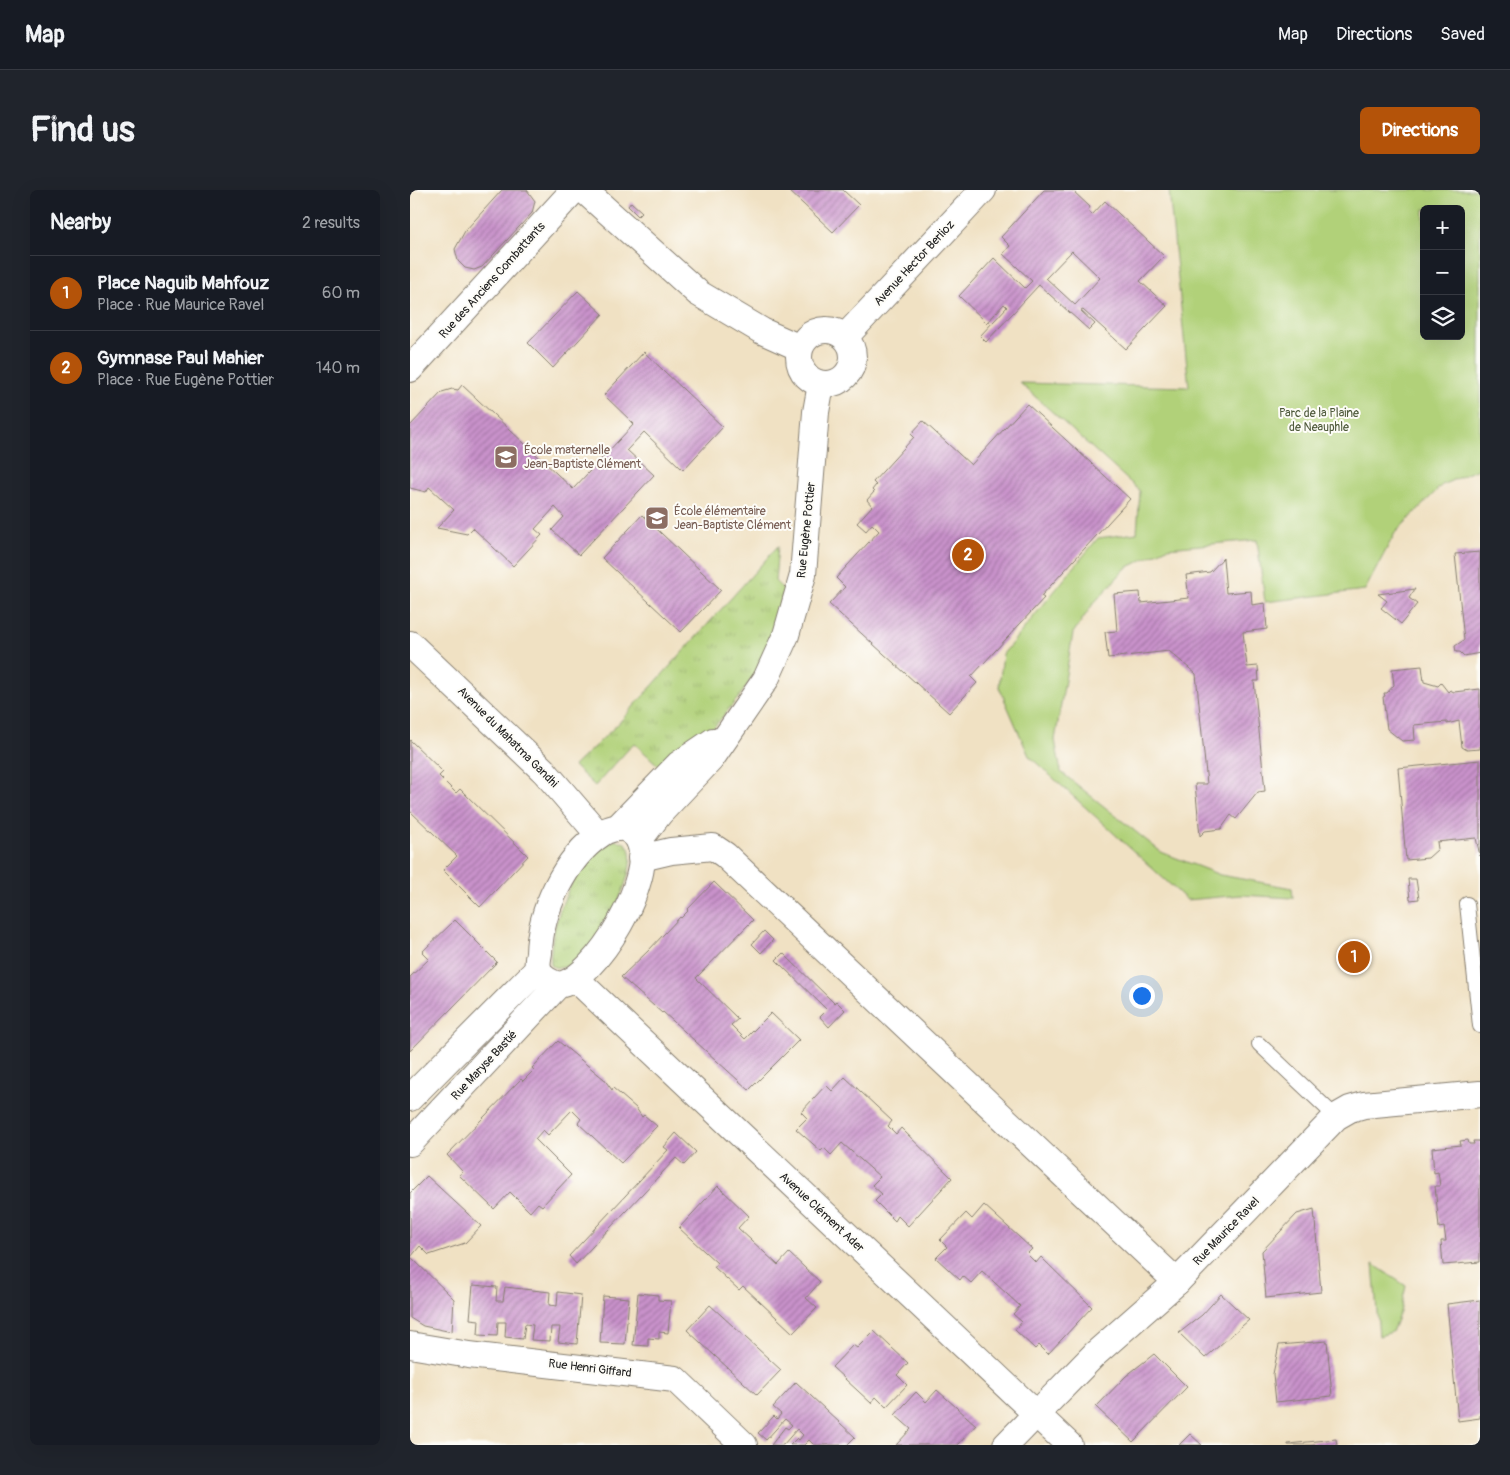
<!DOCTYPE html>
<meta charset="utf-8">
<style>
body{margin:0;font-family:Pangolin,sans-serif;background:#20242c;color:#f1f3f6}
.controls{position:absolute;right:15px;top:15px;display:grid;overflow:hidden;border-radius:8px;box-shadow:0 5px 20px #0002}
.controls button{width:45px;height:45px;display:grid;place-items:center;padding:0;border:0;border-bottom:1px solid #363941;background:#171b24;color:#f1f3f6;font:25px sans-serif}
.you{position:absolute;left:731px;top:805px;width:18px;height:18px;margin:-12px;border:4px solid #fff;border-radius:50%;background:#1a73e8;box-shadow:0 0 0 8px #1a73e833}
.badge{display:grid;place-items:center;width:32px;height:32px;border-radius:50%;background:#b45309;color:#fff;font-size:16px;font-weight:700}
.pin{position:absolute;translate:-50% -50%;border:2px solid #fff;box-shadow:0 1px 5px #0006}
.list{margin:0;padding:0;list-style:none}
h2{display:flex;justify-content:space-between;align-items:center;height:65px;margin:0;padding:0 20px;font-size:21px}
h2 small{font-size:16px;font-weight:400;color:#9ea1a6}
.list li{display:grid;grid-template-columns:32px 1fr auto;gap:15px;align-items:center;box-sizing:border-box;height:75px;padding:0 20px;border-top:1px solid #363941}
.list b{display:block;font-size:19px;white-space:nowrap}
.list p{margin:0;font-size:16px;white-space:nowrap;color:#9ea1a6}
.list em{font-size:16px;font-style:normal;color:#9ea1a6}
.icon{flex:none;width:28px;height:28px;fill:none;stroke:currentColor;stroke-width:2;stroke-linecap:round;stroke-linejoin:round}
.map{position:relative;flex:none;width:1070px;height:1255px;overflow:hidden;border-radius:8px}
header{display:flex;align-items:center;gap:30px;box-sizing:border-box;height:70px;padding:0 25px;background:#171b24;border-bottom:1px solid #363941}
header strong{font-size:24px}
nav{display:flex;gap:28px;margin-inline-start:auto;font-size:18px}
.intro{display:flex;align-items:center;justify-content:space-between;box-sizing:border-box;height:120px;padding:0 30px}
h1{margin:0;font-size:35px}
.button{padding:12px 22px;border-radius:8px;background:#b45309;color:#fff;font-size:18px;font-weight:700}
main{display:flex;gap:30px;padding:0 30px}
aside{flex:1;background:#171b24;border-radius:8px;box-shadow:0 5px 20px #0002}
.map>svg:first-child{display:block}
.grass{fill:url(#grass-tufts);stroke:#66764a}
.park{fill:#b1d179;stroke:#66764a;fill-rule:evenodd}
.building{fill:url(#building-hatch);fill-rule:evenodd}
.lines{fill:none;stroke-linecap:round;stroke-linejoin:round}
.lane-casing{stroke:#867e70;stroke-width:16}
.street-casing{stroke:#867e70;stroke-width:28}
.lane{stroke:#fff;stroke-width:14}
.street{stroke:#fff;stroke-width:26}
.labels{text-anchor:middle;stroke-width:4;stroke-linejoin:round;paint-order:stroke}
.street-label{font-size:12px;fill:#1c1c1c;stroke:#fdfcf7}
.park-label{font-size:12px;fill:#505b3d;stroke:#fdfcf7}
.education-label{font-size:12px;fill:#785e54;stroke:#fdfcf7;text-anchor:start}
</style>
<header>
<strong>Map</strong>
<nav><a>Map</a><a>Directions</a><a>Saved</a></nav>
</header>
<div class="intro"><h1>Find us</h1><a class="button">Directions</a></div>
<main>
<aside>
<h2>Nearby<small>2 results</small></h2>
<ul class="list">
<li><span class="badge">1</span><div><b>Place Naguib Mahfouz</b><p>Place · Rue Maurice Ravel</p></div><em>60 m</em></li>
<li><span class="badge">2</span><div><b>Gymnase Paul Mahier</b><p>Place · Rue Eugène Pottier</p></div><em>140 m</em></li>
</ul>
</aside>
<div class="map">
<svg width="1070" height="1255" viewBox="0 0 1070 1255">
<defs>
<pattern id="grass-tufts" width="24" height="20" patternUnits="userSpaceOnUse" patternTransform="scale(1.25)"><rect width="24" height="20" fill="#b1d179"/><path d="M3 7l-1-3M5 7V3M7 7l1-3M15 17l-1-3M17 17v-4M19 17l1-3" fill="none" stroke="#98b368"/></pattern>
<pattern id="building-hatch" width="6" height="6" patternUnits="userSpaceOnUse" patternTransform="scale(1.25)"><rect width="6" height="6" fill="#c992cb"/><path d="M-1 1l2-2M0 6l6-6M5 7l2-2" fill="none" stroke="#a276a4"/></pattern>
</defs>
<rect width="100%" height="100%" fill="#fdfcf7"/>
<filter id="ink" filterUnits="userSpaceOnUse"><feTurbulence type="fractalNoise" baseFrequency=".02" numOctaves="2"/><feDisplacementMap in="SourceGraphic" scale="10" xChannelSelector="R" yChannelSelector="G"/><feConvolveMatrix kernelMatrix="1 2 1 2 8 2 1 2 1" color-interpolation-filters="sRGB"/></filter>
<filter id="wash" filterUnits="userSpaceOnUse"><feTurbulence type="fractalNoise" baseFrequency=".0096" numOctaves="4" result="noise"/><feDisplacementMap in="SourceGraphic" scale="20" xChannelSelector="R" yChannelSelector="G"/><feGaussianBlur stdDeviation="1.12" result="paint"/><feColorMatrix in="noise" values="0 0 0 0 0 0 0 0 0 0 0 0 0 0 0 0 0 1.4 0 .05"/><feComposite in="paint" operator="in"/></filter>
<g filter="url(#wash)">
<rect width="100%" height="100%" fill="#f0e1c3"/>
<g class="grass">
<polygon points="368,356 365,391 374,400 353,472 329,507 295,548 250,577 224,553 185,596 164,576 208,534"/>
<path d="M205 650C208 651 214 652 216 654 239 674 170 798 141 775 138 741 160 681 188 660 193 656 200 653 205 650Z"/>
</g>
<g class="park">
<path d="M759 0H1070V278L1032 295 985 343 955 400 855 412 847 350 757 358 716 378 683 414 663 443 645 550 651 582 751 662 810 685 882 698 883 708 831 705 777 710 619 566 589 497 593 464 688 348 727 343 730 301 610 193 779 197ZM1014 19H1051V146H1014Z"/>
<polygon points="963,1074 996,1096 990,1122 982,1142 969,1146"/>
</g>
<g id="blocks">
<g class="building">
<polygon points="92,0 117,0 125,11 122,23 72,77 64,80 55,78 48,71 45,59 55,41"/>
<polygon points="378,0 433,0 449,15 423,42"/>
<path d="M634 0H662L680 17 678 20 682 25 695 11 754 66 730 91 757 116 716 159 673 120 671 121 685 134 679 140 629 95 576 152 570 146 597 117 594 114 577 133 549 106 584 68 615 98 622 91 593 64 600 56 591 47ZM662 61 690 88 665 115 636 88Z"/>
<polygon points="221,12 232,22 228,26 218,16"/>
<polygon points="168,101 193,124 143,178 118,153"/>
<polygon points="234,162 313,237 273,280 234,242 217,260 244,285 169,365 142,340 154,327 145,317 125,339 132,345 103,376 63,338 57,344 27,338 44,320 19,297 16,302 0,298 0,236 32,202 42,199 48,200 52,195 163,299 224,234 194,205"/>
<polygon points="617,214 720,309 631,406 634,408 561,487 567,493 539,523 419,414 435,397 426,388 469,341 462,334 456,341 447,333 462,316 457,310 464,302 462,300 466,295 463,292 504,247 501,244 513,231 561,275"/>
<polygon points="232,325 311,400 271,442 192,368"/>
<polygon points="1070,362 1070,463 1054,466 1050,462 1046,462 1045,456 1054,450 1045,364"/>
<polygon points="813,368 816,403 841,401 842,415 855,413 857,439 833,442 837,477 848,476 849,491 844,491 855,601 848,602 826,629 821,625 811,639 795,641 790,646 785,594 797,594 786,484 759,461 698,468 695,442 707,441 704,404 730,402 731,413 779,408 776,385 800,382"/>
<polygon points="1005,399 999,408 1007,414 991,434 971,418 977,411 968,404"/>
<polygon points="1012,476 1014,492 1028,496 1031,493 1038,502 1040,500 1044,502 1070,499 1070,559 1057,560 1052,557 1049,531 1037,534 1037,532 1004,535 1005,550 992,551 977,539 973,507 975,506 974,503 977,503 984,495 982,479"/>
<polygon points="0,550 33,582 29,586 46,603 50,599 118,666 70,717 33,680 47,666 0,621"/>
<polygon points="1070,570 1070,666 1066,648 1027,652 1028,659 1018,668 996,670 988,578"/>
<polygon points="998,689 1006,689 1009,709 1000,710"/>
<polygon points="304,692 343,730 286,788 328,829 321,835 335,849 361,823 389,850 339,900 253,822 252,823 211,787 238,761 270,727 271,728 278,721 277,720"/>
<polygon points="45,730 87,772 0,861 0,787 19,769 12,762"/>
<polygon points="354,741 363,750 351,763 342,754"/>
<polygon points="373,763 424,813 426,811 435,820 419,837 410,827 417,820 366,770"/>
<polygon points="148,851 194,889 202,900 203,898 226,918 232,927 234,925 247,936 211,973 168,933 171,929 162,920 138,945 133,940 125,949 161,985 132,1016 128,1013 120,1022 100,1002 84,1019 49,985 53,982 37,965 111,889 113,891 124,880 122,878"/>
<polygon points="435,887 482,931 478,936 486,944 491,938 542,988 498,1036 488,1026 485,1031 465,1011 472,1004 462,995 470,987 432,953 421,965 414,958 411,961 386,939 397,928 391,922 416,895 422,901"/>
<polygon points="266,943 286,962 274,975 266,968 166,1074 159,1066 258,960 254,957"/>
<polygon points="1058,950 1059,954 1064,954 1063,951 1069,951 1070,953 1070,1072 1033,1075 1031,1051 1036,1051 1034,1037 1029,1038 1025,996 1030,996 1028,982 1024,983 1022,958 1051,955 1050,951"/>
<polygon points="17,986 71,1036 55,1053 19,1065 10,1056 1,1067 44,1109 42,1142 13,1136 0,1128 0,1003"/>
<polygon points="308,996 339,1026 328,1038 368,1075 379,1063 410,1092 396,1108 407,1118 383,1143 333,1096 329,1100 304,1077 307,1073 269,1038"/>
<polygon points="574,1015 622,1059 617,1064 626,1073 631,1067 682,1117 638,1164 629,1155 625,1159 605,1140 612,1132 603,1124 610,1116 572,1081 561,1093 553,1086 550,1090 526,1068 537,1057 530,1050 556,1023 562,1029"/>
<polygon points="904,1019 911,1102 856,1108 852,1061 887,1024"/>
<polygon points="63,1095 87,1097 86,1111 93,1111 95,1097 140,1102 139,1115 147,1116 148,1102 171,1105 167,1154 148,1152 150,1137 141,1137 140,1151 121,1150 123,1135 115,1134 113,1149 95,1147 96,1132 88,1132 87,1146 68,1145 69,1130 60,1129"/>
<polygon points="228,1103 248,1105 248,1110 261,1111 258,1143 249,1142 249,1149 238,1148 238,1156 223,1155"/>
<polygon points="811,1104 839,1130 795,1168 769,1143 792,1125"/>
<polygon points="193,1106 219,1108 215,1154 190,1153"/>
<polygon points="1070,1110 1070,1228 1048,1231 1037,1114"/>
<polygon points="300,1115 371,1180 347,1205 277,1140"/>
<polygon points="464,1141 498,1173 487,1185 497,1195 476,1217 466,1207 461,1213 422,1177 443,1155 447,1158"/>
<polygon points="917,1151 922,1206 866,1212 863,1184 869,1155"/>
<polygon points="744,1164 777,1197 723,1252 686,1217 716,1186"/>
<polygon points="386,1192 445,1247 437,1255 404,1255 399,1250 394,1255 380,1255 387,1248 389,1250 393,1245 387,1239 373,1255 361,1255 375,1237 378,1239 382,1235 375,1229 356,1250 348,1243 364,1226 367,1229 371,1224 363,1217"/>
<polygon points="527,1200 566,1235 548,1255 486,1255 501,1239 485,1225 506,1202 516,1212"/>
<polygon points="780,1244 792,1255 769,1255"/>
<polygon points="926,1249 927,1255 878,1255 878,1254"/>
</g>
</g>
</g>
<g filter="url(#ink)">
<use href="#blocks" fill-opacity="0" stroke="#867e70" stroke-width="1"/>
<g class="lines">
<g class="lane-casing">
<g id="lane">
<polyline points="1057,714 1070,836"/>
<polyline points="849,854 926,927"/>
</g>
</g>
<g class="street-casing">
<g id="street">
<polyline points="174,0 288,103 352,141 390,158"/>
<circle cx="416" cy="167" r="27"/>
<polyline points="435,147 573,0"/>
<polyline points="0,179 164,0"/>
<polyline points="0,454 134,581 189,645"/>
<path d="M212 637C219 640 226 643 229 651 246 686 186 791 148 795 140 792 130 788 128 778 127 774 128 768 129 763 130 721 155 668 191 644 197 639 204 638 212 637Z"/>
<polyline points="207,638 269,574 303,551"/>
<polyline points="229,650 250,623 301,569 356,489 376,445 393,385 406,222 411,194"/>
<polyline points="231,668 261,661 303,657 315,665 767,1092"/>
<polyline points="166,789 659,1255"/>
<polyline points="0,908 128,779"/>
<polyline points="0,953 148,795"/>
<polyline points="0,1155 59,1165 265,1189 334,1255"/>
<polyline points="596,1255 685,1164 767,1092 926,927 940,919 954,915 1070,904"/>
</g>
</g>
<use href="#lane" class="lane"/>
<use href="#street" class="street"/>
</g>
</g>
<defs>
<g id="school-square" transform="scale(1.25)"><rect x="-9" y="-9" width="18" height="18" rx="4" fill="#8d6e63" stroke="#fdfcf7"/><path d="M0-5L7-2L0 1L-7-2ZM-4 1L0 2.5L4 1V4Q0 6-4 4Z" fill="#fff"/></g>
</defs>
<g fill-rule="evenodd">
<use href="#school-square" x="96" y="267"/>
<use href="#school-square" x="247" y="328"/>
</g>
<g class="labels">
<g class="street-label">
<text transform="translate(504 73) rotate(-47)" y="4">Avenue Hector Berlioz</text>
<text transform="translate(82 90) rotate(-48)" y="4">Rue des Anciens Combattants</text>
<text transform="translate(396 340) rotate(-84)" y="4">Rue Eugène Pottier</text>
<text transform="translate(98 547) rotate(45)" y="4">Avenue du Mahatma Gandhi</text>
<text transform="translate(74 875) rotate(-47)" y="4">Rue Maryse Bastié</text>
<text transform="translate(412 1022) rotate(43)" y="4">Avenue Clément Ader</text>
<text transform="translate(816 1041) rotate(-46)" y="4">Rue Maurice Ravel</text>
<text transform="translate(180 1178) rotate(7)" y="4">Rue Henri Giffard</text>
</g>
<g class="park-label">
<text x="909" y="227">Parc de la Plaine<tspan x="909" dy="14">de Neauphle</tspan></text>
</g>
<g class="education-label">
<text x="114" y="264">École maternelle<tspan x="114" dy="14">Jean-Baptiste Clément</tspan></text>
<text x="264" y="325">École élémentaire<tspan x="264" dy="14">Jean-Baptiste Clément</tspan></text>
</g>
</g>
</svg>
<div class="controls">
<button>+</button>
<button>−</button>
<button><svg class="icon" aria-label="layers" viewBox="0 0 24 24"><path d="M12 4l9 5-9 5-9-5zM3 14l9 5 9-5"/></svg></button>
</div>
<div class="you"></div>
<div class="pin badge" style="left:944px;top:767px">1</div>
<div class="pin badge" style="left:558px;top:365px">2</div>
</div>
</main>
